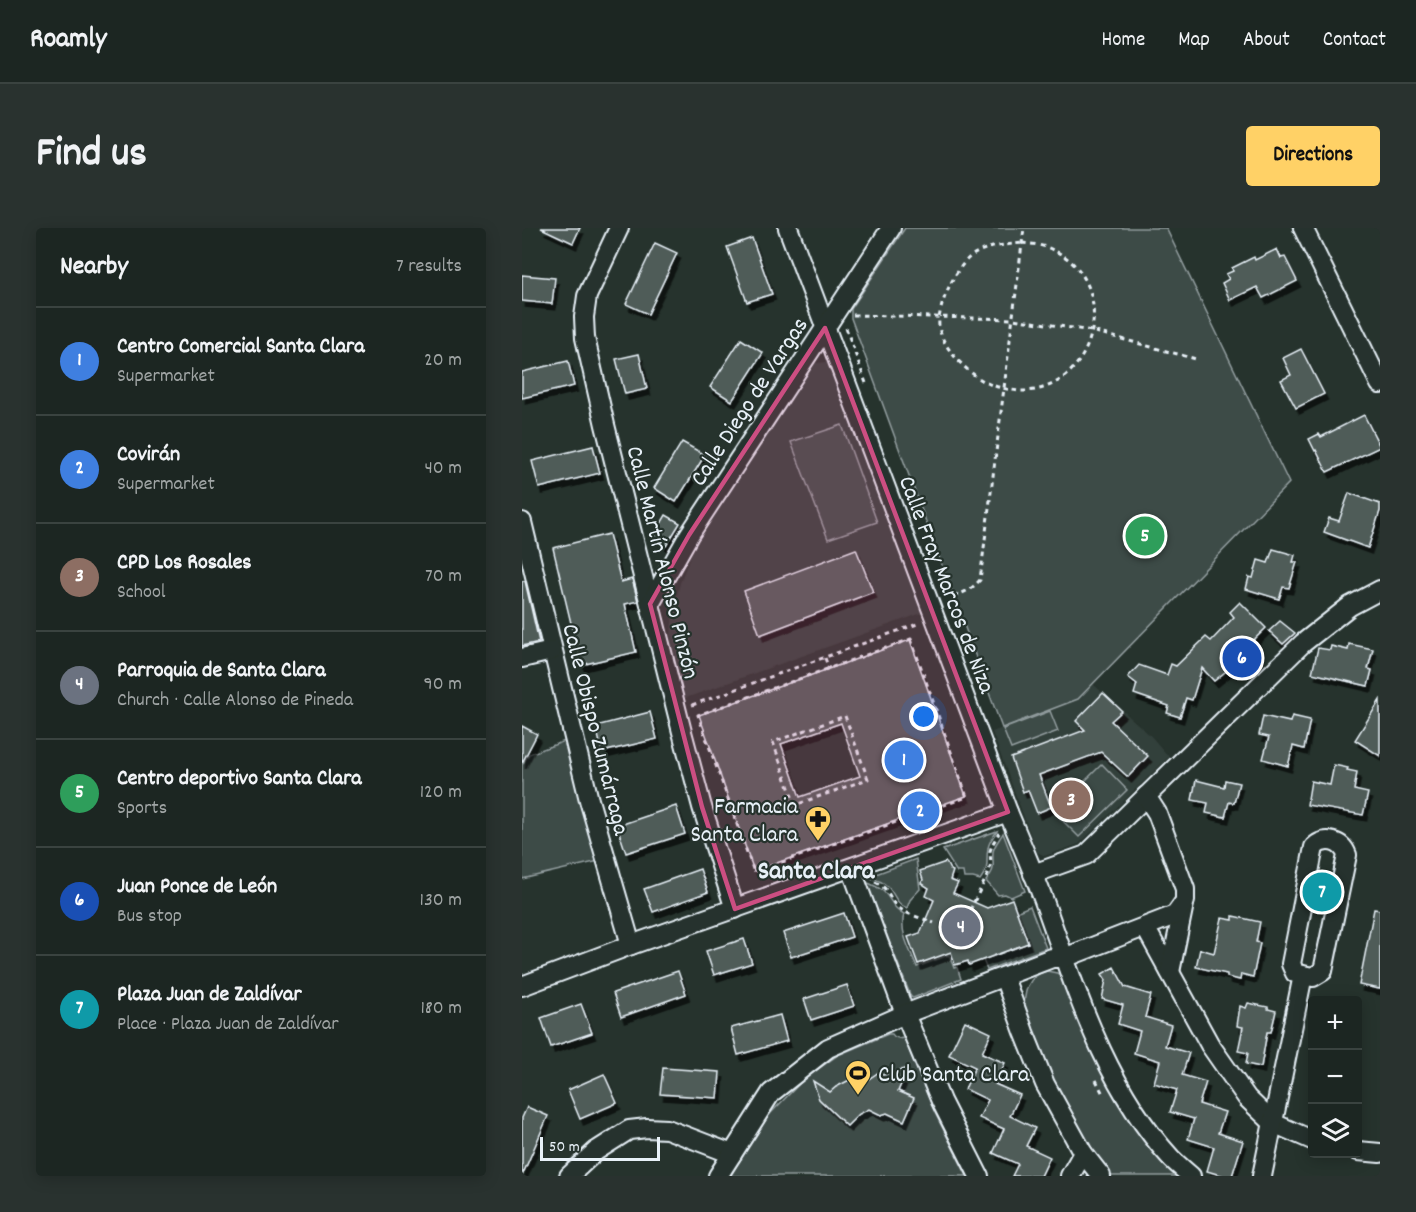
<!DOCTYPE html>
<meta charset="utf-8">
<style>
body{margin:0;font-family:Dekko,sans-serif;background:#29322f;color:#f1f3f6}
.controls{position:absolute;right:18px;bottom:18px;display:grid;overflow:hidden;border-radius:6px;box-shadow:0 3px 15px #0003}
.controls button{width:54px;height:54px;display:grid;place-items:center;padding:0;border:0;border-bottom:2px solid #3a4340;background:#1c2622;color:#f1f3f6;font:30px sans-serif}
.scale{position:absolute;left:18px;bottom:15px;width:120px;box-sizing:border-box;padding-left:6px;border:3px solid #e8f1f8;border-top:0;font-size:16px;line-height:21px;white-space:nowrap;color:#e8f1f8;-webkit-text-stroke:4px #26332d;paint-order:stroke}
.you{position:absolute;left:402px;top:489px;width:21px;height:21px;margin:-15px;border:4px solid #fff;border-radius:50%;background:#1a73e8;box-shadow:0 0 0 9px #1a73e833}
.badge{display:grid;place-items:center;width:39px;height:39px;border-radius:50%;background:#ffd166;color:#fff;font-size:20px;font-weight:700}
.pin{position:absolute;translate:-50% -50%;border:3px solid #fff;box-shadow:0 2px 6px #0006}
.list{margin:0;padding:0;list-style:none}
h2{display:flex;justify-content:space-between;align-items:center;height:78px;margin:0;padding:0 24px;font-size:26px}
h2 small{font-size:20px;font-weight:400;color:#a0a5a5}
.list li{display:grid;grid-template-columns:39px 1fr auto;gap:18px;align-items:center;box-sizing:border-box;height:108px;padding:0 24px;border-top:2px solid #3a4340}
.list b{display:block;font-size:22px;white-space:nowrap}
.list p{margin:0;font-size:20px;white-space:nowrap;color:#a0a5a5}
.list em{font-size:20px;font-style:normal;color:#a0a5a5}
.icon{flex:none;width:33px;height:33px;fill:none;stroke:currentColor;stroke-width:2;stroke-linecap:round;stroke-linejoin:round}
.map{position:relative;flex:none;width:858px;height:948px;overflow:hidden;border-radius:6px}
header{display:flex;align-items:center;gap:36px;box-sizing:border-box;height:84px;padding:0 30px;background:#1c2622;border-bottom:2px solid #3a4340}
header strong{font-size:28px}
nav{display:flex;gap:33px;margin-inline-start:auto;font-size:21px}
.intro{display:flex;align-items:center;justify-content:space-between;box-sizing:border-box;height:144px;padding:0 36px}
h1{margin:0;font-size:42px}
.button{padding:15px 27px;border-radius:6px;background:#ffd166;color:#111;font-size:21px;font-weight:700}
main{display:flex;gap:36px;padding:0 36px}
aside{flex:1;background:#1c2622;border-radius:6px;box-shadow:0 3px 15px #0003}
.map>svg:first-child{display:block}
.built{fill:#333f3a}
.green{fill:#3e4b47;stroke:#939ea0;stroke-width:1.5}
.building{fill:#505c59;stroke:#e8f1f8;stroke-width:1.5;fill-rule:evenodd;filter:url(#shadow)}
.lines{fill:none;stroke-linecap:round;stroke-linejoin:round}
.minor-casing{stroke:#e8f1f8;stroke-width:22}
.path{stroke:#e8f1f8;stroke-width:3;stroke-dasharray:4.5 4.5;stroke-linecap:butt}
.minor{stroke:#26332d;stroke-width:18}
.marked{fill:#cc4e82;fill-opacity:0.2;stroke:#cc4e82;stroke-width:4.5;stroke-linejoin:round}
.labels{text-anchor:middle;stroke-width:4.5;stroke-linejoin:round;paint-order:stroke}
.street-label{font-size:24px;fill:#e8f1f8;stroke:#26332d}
.poi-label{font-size:24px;fill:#e8f1f8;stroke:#26332d;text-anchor:end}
.neighbourhood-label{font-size:26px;font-weight:bold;fill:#e8f1f8;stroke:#26332d}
</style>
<header>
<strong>Roamly</strong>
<nav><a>Home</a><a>Map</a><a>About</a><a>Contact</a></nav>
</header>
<div class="intro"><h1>Find us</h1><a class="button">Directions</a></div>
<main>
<aside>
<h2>Nearby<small>7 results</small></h2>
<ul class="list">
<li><span class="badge" style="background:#3f7fe0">1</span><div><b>Centro Comercial Santa Clara</b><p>Supermarket</p></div><em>20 m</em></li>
<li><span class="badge" style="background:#3f7fe0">2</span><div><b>Covirán</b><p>Supermarket</p></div><em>40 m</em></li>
<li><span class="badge" style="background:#8d6e63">3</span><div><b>CPD Los Rosales</b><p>School</p></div><em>70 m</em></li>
<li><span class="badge" style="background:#6b7280">4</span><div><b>Parroquia de Santa Clara</b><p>Church · Calle Alonso de Pineda</p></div><em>90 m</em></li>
<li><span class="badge" style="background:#2e9e5b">5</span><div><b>Centro deportivo Santa Clara</b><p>Sports</p></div><em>120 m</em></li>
<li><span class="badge" style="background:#1a4fb4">6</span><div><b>Juan Ponce de León</b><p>Bus stop</p></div><em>130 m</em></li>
<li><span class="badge" style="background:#0f9aa8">7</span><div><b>Plaza Juan de Zaldívar</b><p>Place · Plaza Juan de Zaldívar</p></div><em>180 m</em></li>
</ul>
</aside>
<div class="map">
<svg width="858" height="948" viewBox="0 0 858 948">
<defs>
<filter id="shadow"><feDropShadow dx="3.5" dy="6" stdDeviation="0" flood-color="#0009"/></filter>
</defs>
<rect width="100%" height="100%" fill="#26332d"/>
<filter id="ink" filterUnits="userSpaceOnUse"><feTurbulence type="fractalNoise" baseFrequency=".0167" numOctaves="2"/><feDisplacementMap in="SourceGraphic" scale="12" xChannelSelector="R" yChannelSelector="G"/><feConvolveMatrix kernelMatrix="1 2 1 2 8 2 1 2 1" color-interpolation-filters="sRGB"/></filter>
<g filter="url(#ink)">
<g class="built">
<polygon points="306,134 400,385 161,471 149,422 149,407 151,382 158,355 168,328 181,304 293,135"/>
<polygon points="571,456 629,508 647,529 557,616 523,628 515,624 470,504 556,471"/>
</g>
<g class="green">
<polygon points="383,0 644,0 767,255 556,471 480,500 329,90 329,81"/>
<polygon points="320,197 355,294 306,311 269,214"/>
<polygon points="528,483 536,503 489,521 481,501"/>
<polygon points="43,513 77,633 0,651 0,537 7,526"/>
<polygon points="580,536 605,562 557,609 532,584"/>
<path d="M475 603C472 608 467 613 466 620 463 635 469 637 458 652L451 650H442L441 644H435L421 622Z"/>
<path d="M481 605 503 663 489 669 483 666 476 667 464 653C475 638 470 640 471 624 472 617 478 611 481 605Z"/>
<path d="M394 631 398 661 388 672 385 680C373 676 373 665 365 658 360 653 353 651 346 649Z"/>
<path d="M344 654C350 657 357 659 362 664 370 672 370 680 382 686 377 704 388 722 395 739L427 727 432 740 435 739 439 751 391 770 389 769Z"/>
<polygon points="508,678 524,720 465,742 461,732 506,715 494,684"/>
<path d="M525 743 535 745 540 748 659 948H588L566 919 537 870 502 785C502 765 504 748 525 743Z"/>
<path d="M366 806H370C372 810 378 811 382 810L413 885 445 948H208L247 887 282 851 316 827Z"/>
</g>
<g class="building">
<polygon points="19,0 58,0 51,15"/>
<polygon points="230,10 250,66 225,74 205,19"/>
<polygon points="133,15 155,25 126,86 104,76"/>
<polygon points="755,21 759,30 763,29 775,53 741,70 735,59 708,72 700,55 707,51 704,46 711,43 710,40 732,29 733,32"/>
<polygon points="0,47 33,50 30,76 0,73"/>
<polygon points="219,111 241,125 210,173 188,159"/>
<polygon points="779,121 802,166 774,180 759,152 769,147 761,130"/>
<polygon points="117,126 125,161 103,166 94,131"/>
<polygon points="46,133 52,158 0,170 0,144"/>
<polygon points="842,187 858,219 805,244 794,222 793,223 787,211 797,206 799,209"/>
<polygon points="160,214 183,227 154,274 132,260"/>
<polygon points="71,218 78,245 17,260 10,233"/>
<polygon points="827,265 858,276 858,283 846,320 802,304 807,290 817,293"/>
<polygon points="144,287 158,295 144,318 131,309"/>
<polygon points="87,306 99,354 110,351 116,373 103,376 114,424 59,437 31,320"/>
<polygon points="334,321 351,364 238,407 222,363"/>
<polygon points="751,321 773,327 771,334 775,334 767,360 761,359 757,371 724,361 727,349 731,350 736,332 746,335"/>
<polygon points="0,353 3,353 17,414 0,418"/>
<polygon points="718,374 744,400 717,426 720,430 692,453 680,440 670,472 664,470 658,489 645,485 647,478 612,466 615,456 606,449 617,437 645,447 649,436 654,438 684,409 689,413 712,389 708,384"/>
<polygon points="758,393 773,405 761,416 747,403"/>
<path d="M388 412 444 568 232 643 177 487ZM319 495 338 548 278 569 259 516Z"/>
<polygon points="827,416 851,421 846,441 850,442 846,458 790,445 796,420 808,422 809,418 826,422"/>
<polygon points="581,465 600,483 589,493 626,528 606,549 579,524 517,547 529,579 515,585 506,562 501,564 489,530 563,502 554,493"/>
<polygon points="858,472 858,528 833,512"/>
<polygon points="128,484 135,511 80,524 74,498"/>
<polygon points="741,488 768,494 770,488 788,492 782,521 771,518 766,538 741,531 747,509 737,507"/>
<polygon points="0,498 15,506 0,535"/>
<polygon points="812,537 826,540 825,542 835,544 832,562 846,565 841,587 785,577 789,553 808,557"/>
<polygon points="674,552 702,559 703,552 717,555 712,575 707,574 703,589 684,585 686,575 670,572"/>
<polygon points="154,578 163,606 104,625 95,598"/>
<polygon points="424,634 428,642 431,643 428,652 436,655 431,665 465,680 490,671 506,715 447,737 446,733 433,737 429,724 396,736 386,709 398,705 412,672 404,668 407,660 399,655 401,652 398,643"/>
<polygon points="178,641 186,664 131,684 122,661"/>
<polygon points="852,681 858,682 858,761 837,757"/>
<polygon points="322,685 330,709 269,729 261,705"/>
<polygon points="711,688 738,694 734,714 738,715 731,749 719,746 718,752 705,749 705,746 674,739 678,721 692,725 700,690 711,692"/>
<polygon points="222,711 230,735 192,747 184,723"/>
<polygon points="592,739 603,759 629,767 623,789 649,797 643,818 667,825 660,847 684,854 677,876 703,884 696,905 721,913 710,948 702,948 685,943 692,919 666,911 672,891 648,884 655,862 632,855 638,833 612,825 618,803 596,796 601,777 580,771 584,752 580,746"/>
<polygon points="156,743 164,766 99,789 91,765"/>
<polygon points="325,757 332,778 289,792 282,771"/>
<polygon points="726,775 746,779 746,781 754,783 749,804 745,804 739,839 724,836 726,825 716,823 721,799 715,798 718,778 724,780"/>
<polygon points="59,776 70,805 29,819 19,790"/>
<polygon points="258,787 265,813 216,827 209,800"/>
<polygon points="443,793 469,805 460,825 483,835 473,856 498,867 488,888 513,900 504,918 528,929 519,948 490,948 496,936 471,925 482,901 457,890 466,872 443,861 453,839 427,827"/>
<polygon points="141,840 198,844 196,870 138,866"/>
<polygon points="386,840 376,863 392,870 382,893 365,885 359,887 347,881 337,886 325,898 297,871 291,853 308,864 314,859 337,847 341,855 357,844 361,847"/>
<polygon points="82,846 95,875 58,891 46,862"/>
<polygon points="5,879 26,888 0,948 0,890"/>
</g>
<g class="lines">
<g class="minor-casing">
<g id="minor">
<polyline points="97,0 65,68 62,89 63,110 83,197 160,504 180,579 213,681"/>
<path d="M266 0 486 584C498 613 511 643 522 673 554 762 583 858 649 930 655 936 662 942 669 948"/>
<polyline points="781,0 858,156"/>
<polyline points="0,294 67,572 109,717"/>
<polyline points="128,376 167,307 369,0"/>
<polyline points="0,430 30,423"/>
<polyline points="329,640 383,786 419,873 457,948"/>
<polyline points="511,646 564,627 781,415 828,378 858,362"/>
<polyline points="623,699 688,817 725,870 751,895 790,912"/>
<polyline points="648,744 662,676"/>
<polyline points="482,749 502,804 523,856 561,925 579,948"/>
<polyline points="0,758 109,717 486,584"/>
<polyline points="836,923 858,925"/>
<polyline points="47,948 74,923 107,902 125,900 145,901 210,926"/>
<polyline points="196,948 249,865 306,820 383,786 530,730 542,730 653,687 663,673 663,661 635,585 624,568"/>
<polyline points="548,948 561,925"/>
<path d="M740 948 781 747 791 749 801 743 825 627C820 613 803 608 792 619L769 736 773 745 781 747"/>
</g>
</g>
<g class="path">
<path d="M500 15C511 16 521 17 531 22 601 54 574 166 497 163 488 162 478 160 470 157 450 150 419 120 417 98 415 79 433 41 448 29 462 18 483 17 500 15Z"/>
<polyline points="331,87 491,91 570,103 674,131"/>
<polyline points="324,100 345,158"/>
<path d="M432 368C444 364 450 361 458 352L502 0"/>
<polygon points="389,411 445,569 232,644 176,487"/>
<polyline points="303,430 307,441"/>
<polyline points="170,477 398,395"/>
<polygon points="323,488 346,551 273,577 251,514"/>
<path d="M353 654C370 662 365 670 376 679 385 687 401 690 412 695"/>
<polyline points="448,682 466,646 469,637 468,623 470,617 477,605"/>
<polyline points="574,852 582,868"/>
</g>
<use href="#minor" class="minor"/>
</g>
</g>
<path class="marked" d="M303 100 486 584 213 681 180 579 128 376 167 307Z"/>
<defs>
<g id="pharmacy-pin" transform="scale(1.35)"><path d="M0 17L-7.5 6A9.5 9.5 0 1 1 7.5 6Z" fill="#ffd166" stroke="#26332d"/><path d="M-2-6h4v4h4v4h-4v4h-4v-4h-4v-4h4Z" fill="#111"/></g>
<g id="stadium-pin" transform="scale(1.35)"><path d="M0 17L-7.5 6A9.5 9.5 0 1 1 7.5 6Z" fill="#ffd166" stroke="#26332d"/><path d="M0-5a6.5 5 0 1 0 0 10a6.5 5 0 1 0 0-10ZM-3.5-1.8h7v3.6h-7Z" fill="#111"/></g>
</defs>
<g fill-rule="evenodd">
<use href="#pharmacy-pin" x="296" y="591"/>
<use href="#stadium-pin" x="336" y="845"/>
</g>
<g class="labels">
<g class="street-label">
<text transform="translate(226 173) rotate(-57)" y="8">Calle Diego de Vargas</text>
<text transform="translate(142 334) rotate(76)" y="8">Calle Martín Alonso Pinzón</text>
<text transform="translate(426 356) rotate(69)" y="8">Calle Fray Marcos de Niza</text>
<text transform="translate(75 501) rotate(76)" y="8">Calle Obispo Zumárraga</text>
</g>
<g class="poi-label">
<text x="276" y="585">Farmacia<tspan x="276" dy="28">Santa Clara</tspan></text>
<text x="356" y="853" text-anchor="start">Club Santa Clara</text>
</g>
<g class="neighbourhood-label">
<text x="294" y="650">Santa Clara</text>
</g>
</g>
</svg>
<div class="controls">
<button>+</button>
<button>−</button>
<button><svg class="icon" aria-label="layers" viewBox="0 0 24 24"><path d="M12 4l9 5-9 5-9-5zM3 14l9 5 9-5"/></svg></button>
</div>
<div class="scale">50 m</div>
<div class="you"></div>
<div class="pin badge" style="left:382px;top:532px;background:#3f7fe0">1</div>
<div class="pin badge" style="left:398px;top:583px;background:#3f7fe0">2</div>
<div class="pin badge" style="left:549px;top:572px;background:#8d6e63">3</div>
<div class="pin badge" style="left:439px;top:699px;background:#6b7280">4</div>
<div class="pin badge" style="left:623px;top:308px;background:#2e9e5b">5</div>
<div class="pin badge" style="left:720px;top:430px;background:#1a4fb4">6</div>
<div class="pin badge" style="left:800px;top:664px;background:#0f9aa8">7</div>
</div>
</main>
